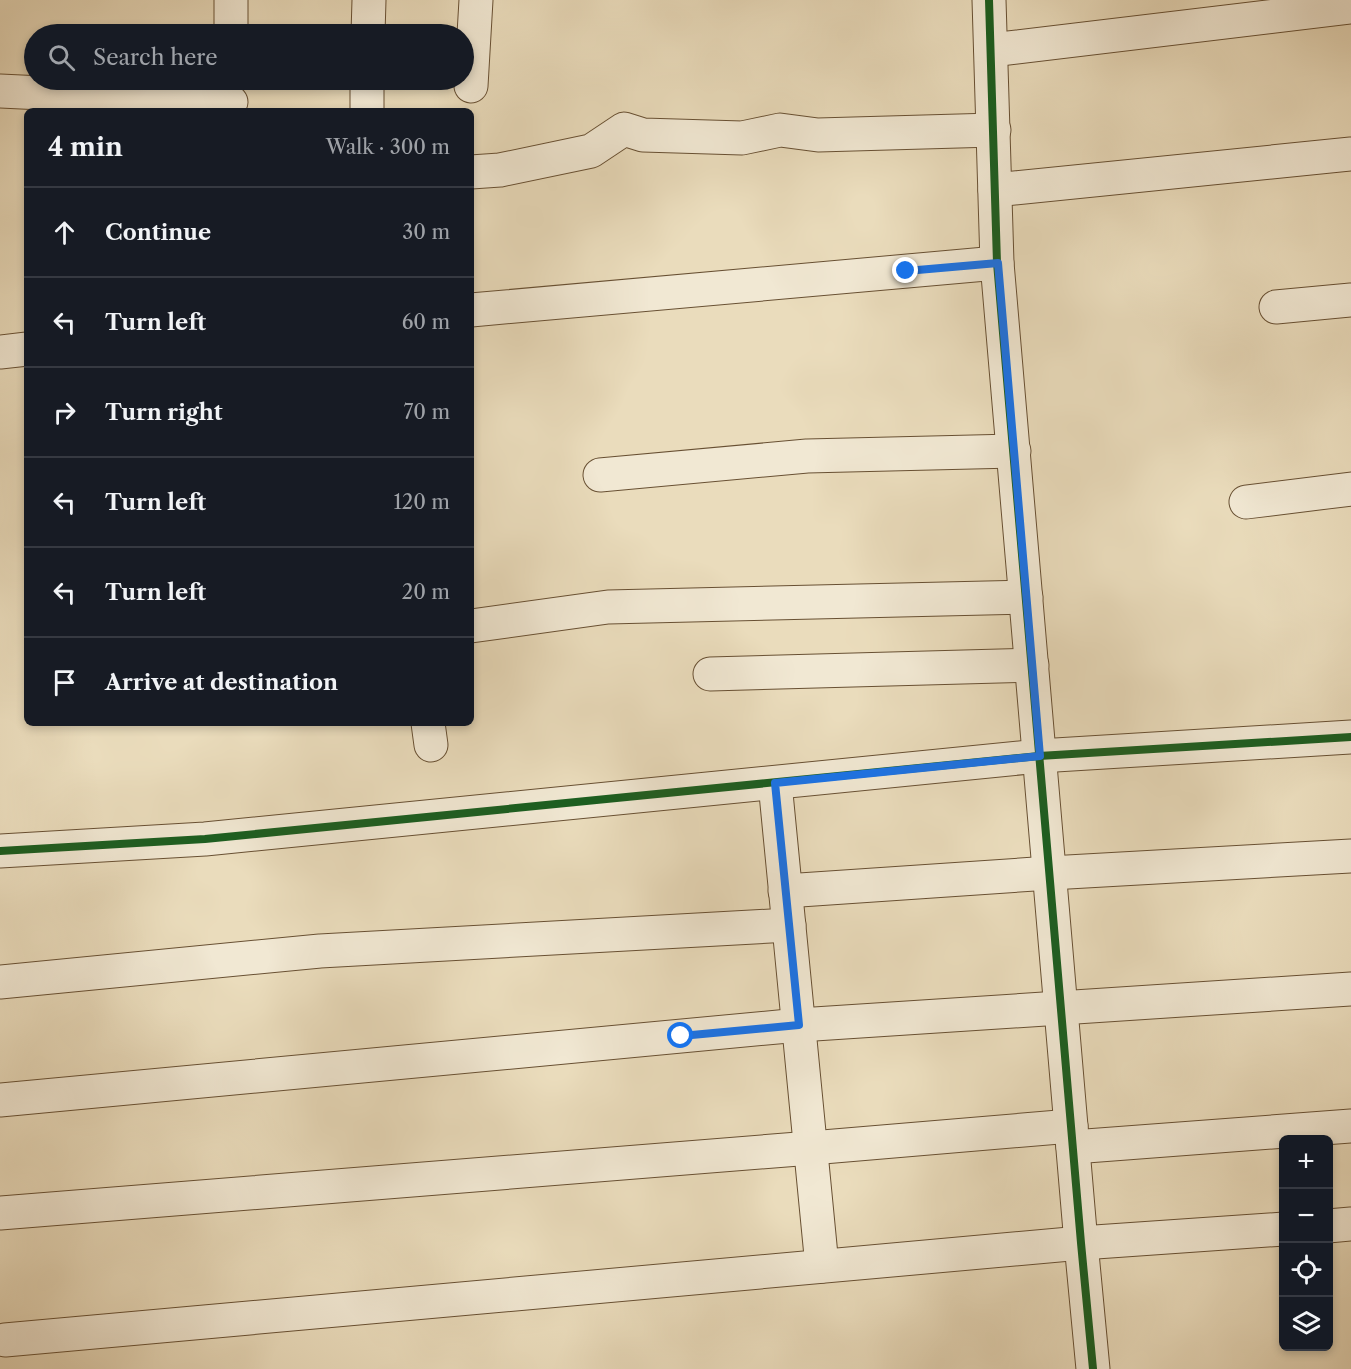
<!DOCTYPE html>
<meta charset="utf-8">
<style>
body{margin:0;font-family:"Libre Caslon Text",serif;background:#20242c;color:#f1f3f6}
.controls{position:absolute;right:18px;bottom:18px;display:grid;overflow:hidden;border-radius:9px;box-shadow:0 3px 9px #0003}
.controls button{width:54px;height:54px;display:grid;place-items:center;padding:0;border:0;border-bottom:2px solid #363941;background:#171b24;color:#f1f3f6;font:30px sans-serif}
.stop{position:absolute;width:18px;height:18px;margin:-14px;border:4px solid #1a73e8;border-radius:50%;background:#fff}
.stop.end{background:#1a73e8;border-color:#fff;box-shadow:0 2px 6px #0008}
.list{margin:0;padding:0;list-style:none}
h2{display:flex;justify-content:space-between;align-items:center;height:78px;margin:0;padding:0 24px;font-size:26px}
h2 small{font-size:20px;font-weight:400;color:#9ea1a6}
.list li{display:grid;grid-template-columns:39px 1fr auto;gap:18px;align-items:center;box-sizing:border-box;height:90px;padding:0 24px;border-top:2px solid #363941}
.list b{display:block;font-size:22px;white-space:nowrap}
.list em{font-size:20px;font-style:normal;color:#9ea1a6}
.icon{flex:none;width:33px;height:33px;fill:none;stroke:currentColor;stroke-width:2;stroke-linecap:round;stroke-linejoin:round}
.map{position:relative;flex:none;width:1351px;height:1369px;overflow:hidden}
.search{position:absolute;background:#171b24;box-shadow:0 3px 9px #0003;left:24px;top:24px;width:450px;height:66px;display:flex;align-items:center;gap:15px;box-sizing:border-box;padding:0 21px;border-radius:33px;color:#9ea1a6;font-size:22px}
.panel{position:absolute;background:#171b24;box-shadow:0 3px 9px #0003;left:24px;top:108px;width:450px;height:618px;border-radius:9px}
.map>svg:first-child{display:block}
.lines{fill:none;stroke-linecap:round;stroke-linejoin:round}
.minor-casing{stroke:#685033;stroke-width:35}
.minor{stroke:#f1e8d3;stroke-width:33}
.cycleway-casing{stroke:#f1e8d3;stroke-width:11}
.cycleway{stroke:#1b5e20;stroke-width:8}
.route{stroke:#1a73e8;stroke-width:8}
</style>
<div class="map">
<svg width="1351" height="1369" viewBox="0 0 1351 1369">
<rect width="100%" height="100%" fill="#eadcbc"/>
<filter id="stains"><feTurbulence type="fractalNoise" baseFrequency=".00333" numOctaves="4"/><feColorMatrix values="0 0 0 0 .2 0 0 0 0 .09 0 0 0 0 .02 0 0 0 .5 -.17"/></filter>
<radialGradient id="worn" r=".72"><stop offset=".6" stop-color="#630" stop-opacity="0"/><stop offset="1" stop-color="#630" stop-opacity=".3"/></radialGradient>
<g class="lines">
<g class="minor-casing">
<g id="minor">
<polyline points="231,0 231,34"/>
<polyline points="989,0 997,263 1081,1243 1093,1369"/>
<polyline points="368,34 369,0"/>
<polyline points="991,50 1351,7"/>
<polyline points="471,86 476,0"/>
<polyline points="0,91 231,102"/>
<polyline points="367,111 367,80"/>
<polyline points="471,172 500,170 591,151 624,129 643,135 742,138 780,130 818,135 994,130"/>
<polyline points="995,190 1351,154"/>
<polyline points="1276,307 1351,300"/>
<polyline points="471,310 997,263"/>
<polyline points="0,352 27,349"/>
<polyline points="600,475 807,456 1014,451"/>
<polyline points="1246,502 1351,489"/>
<polyline points="471,626 608,607 1026,597"/>
<polyline points="710,674 1032,665"/>
<polyline points="428,723 431,745"/>
<polyline points="775,783 822,1266"/>
<polyline points="0,851 205,839 1039,756 1351,737"/>
<polyline points="785,891 1050,873 1351,856"/>
<polyline points="0,982 320,951 789,925"/>
<polyline points="0,1100 799,1025 1351,989"/>
<polyline points="1073,1147 1351,1126"/>
<polyline points="0,1213 811,1148 1071,1126"/>
<polyline points="1328,1226 1351,1224"/>
<polyline points="5,1340 1081,1243 1284,1229"/>
</g>
</g>
<use href="#minor" class="minor"/>
<g class="cycleway-casing">
<g id="cycleway">
<polyline points="989,0 997,263 1081,1243 1093,1369"/>
<polyline points="0,851 205,839 1039,756 1351,737"/>
</g>
</g>
<use href="#cycleway" class="cycleway"/>
</g>
<g class="lines">
<polyline class="route" points="681,1036 799,1025 775,783 1040,756 998,263 906,271"/>
</g>
<rect width="100%" height="100%" filter="url(#stains)"/>
<rect width="100%" height="100%" fill="url(#worn)"/>
</svg>
<div class="controls">
<button>+</button>
<button>−</button>
<button><svg class="icon" aria-label="locate" viewBox="0 0 24 24"><circle cx="12" cy="12" r="6"/><path d="M12 2v4M12 18v4M2 12h4M18 12h4"/></svg></button>
<button><svg class="icon" aria-label="layers" viewBox="0 0 24 24"><path d="M12 4l9 5-9 5-9-5zM3 14l9 5 9-5"/></svg></button>
</div>
<div class="stop" style="left:681px;top:1036px"></div>
<div class="stop end" style="left:906px;top:271px"></div>
<div class="search"><svg class="icon" aria-label="search" viewBox="0 0 24 24"><circle cx="10" cy="10" r="6"/><path d="M15 15l6 6"/></svg>Search here</div>
<section class="panel">
<h2>4 min<small>Walk · 300 m</small></h2>
<ul class="list">
<li><svg class="icon" aria-label="ahead" viewBox="0 0 24 24"><path d="M12 20V5M6 11l6-6 6 6"/></svg><div><b>Continue</b></div><em>30 m</em></li>
<li><svg class="icon" aria-label="left" viewBox="0 0 24 24"><path d="M17 20v-9H6M10 6l-5 5 5 5"/></svg><div><b>Turn left</b></div><em>60 m</em></li>
<li><svg class="icon" aria-label="right" viewBox="0 0 24 24"><path d="M7 20v-9h11M14 6l5 5-5 5"/></svg><div><b>Turn right</b></div><em>70 m</em></li>
<li><svg class="icon" aria-label="left" viewBox="0 0 24 24"><path d="M17 20v-9H6M10 6l-5 5 5 5"/></svg><div><b>Turn left</b></div><em>120 m</em></li>
<li><svg class="icon" aria-label="left" viewBox="0 0 24 24"><path d="M17 20v-9H6M10 6l-5 5 5 5"/></svg><div><b>Turn left</b></div><em>20 m</em></li>
<li><svg class="icon" aria-label="arrive" viewBox="0 0 24 24"><path d="M6 21V4h12l-3 4 3 4H6"/></svg><div><b>Arrive at destination</b></div></li>
</ul>
</section>
</div>
